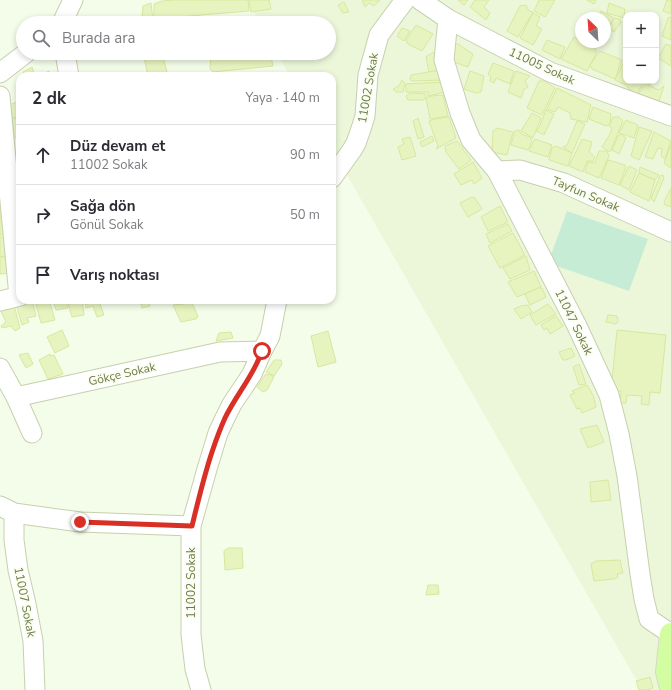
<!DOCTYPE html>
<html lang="tr">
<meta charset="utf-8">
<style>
body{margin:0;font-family:"Nunito Sans",sans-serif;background:#f2f2f3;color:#2b2b33}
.controls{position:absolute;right:12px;top:12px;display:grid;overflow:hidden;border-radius:8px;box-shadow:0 2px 6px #0003}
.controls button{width:36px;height:36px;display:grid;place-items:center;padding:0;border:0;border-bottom:1px solid #e1e1e2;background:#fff;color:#2b2b33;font:20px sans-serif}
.compass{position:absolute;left:575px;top:12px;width:36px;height:36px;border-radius:50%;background:#fff;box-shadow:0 2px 6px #0003;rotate:335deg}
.stop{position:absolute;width:12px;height:12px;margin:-9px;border:3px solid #d93025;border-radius:50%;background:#fff}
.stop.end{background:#d93025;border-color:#fff;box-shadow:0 1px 4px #0008}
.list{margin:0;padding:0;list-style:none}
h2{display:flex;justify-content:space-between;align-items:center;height:52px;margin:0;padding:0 16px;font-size:17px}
h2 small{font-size:13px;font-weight:400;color:#7c7c81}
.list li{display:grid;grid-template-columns:26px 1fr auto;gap:12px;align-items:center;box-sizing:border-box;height:60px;padding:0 16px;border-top:1px solid #e1e1e2}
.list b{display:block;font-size:15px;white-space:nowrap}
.list p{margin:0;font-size:13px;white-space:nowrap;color:#7c7c81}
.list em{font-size:13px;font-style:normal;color:#7c7c81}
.icon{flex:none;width:22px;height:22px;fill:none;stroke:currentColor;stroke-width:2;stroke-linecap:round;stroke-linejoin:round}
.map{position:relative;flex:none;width:671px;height:690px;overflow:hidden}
.search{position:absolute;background:#fff;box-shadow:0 2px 6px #0003;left:16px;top:16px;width:320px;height:44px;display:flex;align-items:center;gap:10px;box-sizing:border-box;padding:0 14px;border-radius:22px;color:#7c7c81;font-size:15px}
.panel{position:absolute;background:#fff;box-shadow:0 2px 6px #0003;left:16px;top:72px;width:320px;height:232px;border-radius:12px}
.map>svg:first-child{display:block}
.residential{fill:#ecf7da;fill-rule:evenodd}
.green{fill:#c6ecd6}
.building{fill:#e8f4c0;stroke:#d8e79f}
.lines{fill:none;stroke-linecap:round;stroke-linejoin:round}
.minor-casing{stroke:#c7d0ad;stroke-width:21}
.major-casing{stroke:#d7d9cd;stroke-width:24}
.minor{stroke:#fff;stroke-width:19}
.major{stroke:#d3fda1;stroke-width:22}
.route{stroke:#d93025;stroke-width:5}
.labels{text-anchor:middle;stroke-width:3.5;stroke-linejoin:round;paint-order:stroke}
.street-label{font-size:12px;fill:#71794b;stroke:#f9fff0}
</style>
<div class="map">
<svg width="671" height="690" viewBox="0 0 671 690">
<rect width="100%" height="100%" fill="#f4fde9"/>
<path class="residential" d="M244 0H671V690H642L332 149V76H290L277 53H329V23H260L255 14ZM626 15H656V81H626ZM581 18H605V42H581Z"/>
<polygon class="green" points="567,211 648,239 629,291 548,263"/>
<g class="building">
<polygon points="174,0 248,0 249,11 154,19 154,4 162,1"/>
<polygon points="249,0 269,0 271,9 251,12"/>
<polygon points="362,0 380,0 374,6 369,3 365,7"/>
<polygon points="458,0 468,0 464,5"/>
<polygon points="475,0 489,0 484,7 490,13 486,20 470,7"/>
<polygon points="539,0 555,0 545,17 534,11"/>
<polygon points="587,0 596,0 594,4"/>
<polygon points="667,0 671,0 671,14 663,11"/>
<polygon points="344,2 349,12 343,13 338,5"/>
<polygon points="151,3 153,20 144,21 142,17 143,6"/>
<polygon points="609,3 625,9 624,18 607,13"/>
<polygon points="526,5 529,11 533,12 518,37 507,31 520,6"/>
<polygon points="601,11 614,18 608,28 605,26 605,18 598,18"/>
<polygon points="533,13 540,17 536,26 542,29 533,45 520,38"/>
<polygon points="671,17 671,40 662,36 668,18"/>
<polygon points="581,18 581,32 576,30 579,20"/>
<polygon points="614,18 619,19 621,22 614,32 609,28"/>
<polygon points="416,25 433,34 422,51 408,44 406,40"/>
<polygon points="402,28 410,31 404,41 397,36"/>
<polygon points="574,37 581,41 581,42 583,42 596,49 596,54 587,71 561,59"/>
<polygon points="547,40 565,47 560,59 542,50"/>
<polygon points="449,44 458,44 473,54 468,67 451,61"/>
<polygon points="666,44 671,46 671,66 658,58"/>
<polygon points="600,51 622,60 615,79 592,69 590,65"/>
<polygon points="437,52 441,70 429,72 426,57 432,53"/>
<polygon points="162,53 168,76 148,76 144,57"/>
<polygon points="211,53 270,53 273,66 213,72 210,69"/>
<polygon points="626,58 626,81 628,81 626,85 615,80"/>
<polygon points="493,63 514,71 510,84 496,78 494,83 490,81 491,77 488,74"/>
<polygon points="32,67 35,76 24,76 23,72"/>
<polygon points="440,70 443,80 413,81 410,80 411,75"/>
<polygon points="49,71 50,76 41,76 41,75"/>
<polygon points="470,71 484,76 481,92 476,93 464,89"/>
<polygon points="516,71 530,76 525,81 528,87 524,89 521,98 508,92"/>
<polygon points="402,80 405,83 403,92 396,92 393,89 399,86"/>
<polygon points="539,81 545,81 555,88 542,115 527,108"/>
<polygon points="630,81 644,81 637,94 627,87"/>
<polygon points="646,81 653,81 653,83 649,85"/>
<polygon points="444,82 445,92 428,96 428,92 406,92 406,84"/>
<polygon points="645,84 659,90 664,86 659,101 641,97 639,93"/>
<polygon points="557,88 591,105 587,122 571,119 570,113 558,107 555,112 547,109"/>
<polygon points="410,93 425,94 426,96 424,100 408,100 406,96"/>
<polygon points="443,95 448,116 430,119 426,98 431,96"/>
<polygon points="20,101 20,117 11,118 9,105"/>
<polygon points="593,107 611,114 610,124 606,126 589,119"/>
<polygon points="546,110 554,114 544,135 536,131 539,128"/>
<polygon points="532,113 541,118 533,138 521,131"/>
<polygon points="449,117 456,138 436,149 438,146 429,121 435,119"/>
<polygon points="613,117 619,117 623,121 610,152 602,147 610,134 612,128 609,126"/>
<polygon points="20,118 20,137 13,138 10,120 14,119"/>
<polygon points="418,118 424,137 418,139 413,121"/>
<polygon points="626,120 638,125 634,138 619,133"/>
<polygon points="577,121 585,124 572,153 563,147 567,145"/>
<polygon points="639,127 652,131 639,160 631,156"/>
<polygon points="497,128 513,132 507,155 492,152 493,131"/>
<polygon points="519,130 521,134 530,137 532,141 528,150 511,145 515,131"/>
<polygon points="654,132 671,141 665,159 661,156 662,149 658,148 653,159 645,157"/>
<polygon points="621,134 626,138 619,154 612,150 618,136"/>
<polygon points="432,136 434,141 422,147 420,142"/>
<polygon points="410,137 416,156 402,160 398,147 404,144 402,139"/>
<polygon points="535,139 552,145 548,157 529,151"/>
<polygon points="582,139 592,142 589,152 595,157 593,161 587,161 583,172 569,166"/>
<polygon points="457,141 471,160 459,169 446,152 445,146"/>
<polygon points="671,145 671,167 669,167 664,163"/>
<polygon points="556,146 572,153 568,166 549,160 552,148"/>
<polygon points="599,151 607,151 609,156 599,178 585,172 588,162 595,163"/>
<polygon points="20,160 20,179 16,179 16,161"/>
<polygon points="608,160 625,165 626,167 619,185 601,178"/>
<polygon points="473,162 482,178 474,184 472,180 461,185 454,174"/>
<polygon points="629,166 637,170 629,190 620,185"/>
<polygon points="640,167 659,175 655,180 639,173"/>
<polygon points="639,173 655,180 649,201 630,192"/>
<polygon points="663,175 664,178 654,202 651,198 660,176"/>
<polygon points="20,181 20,199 19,199 17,182"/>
<polygon points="671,188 671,207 665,205 664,202"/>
<polygon points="0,196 6,215 0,216"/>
<polygon points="472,197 475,198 482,209 468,217 460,203"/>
<polygon points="500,206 508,222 488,231 481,217"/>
<polygon points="0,217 6,217 9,234 0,235"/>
<polygon points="508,224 512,231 490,243 486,234"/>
<polygon points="513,233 525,255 500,268 488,246"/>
<polygon points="8,236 12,255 0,257 0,237"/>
<polygon points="11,256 9,273 0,274 0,257"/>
<polygon points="526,256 530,270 510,279 503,268"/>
<polygon points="534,271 541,287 517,297 508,282"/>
<polygon points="538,288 542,288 546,297 530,305 525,294"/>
<polygon points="32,300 36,316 27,318 29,322 22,325 16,304"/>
<polygon points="39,300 49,300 55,320 41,323 35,301"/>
<polygon points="53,300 65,300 68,308 56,310"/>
<polygon points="67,300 82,300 84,315 72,317"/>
<polygon points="85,300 105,300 100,304 104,315 97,317 93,306 86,308"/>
<polygon points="140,300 148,300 150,306 142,308"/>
<polygon points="192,303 198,316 196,319 181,322 173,305"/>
<polygon points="548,304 556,314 536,325 530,315"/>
<polygon points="14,305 20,328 15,331 11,326 2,328 1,326 6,322 0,309"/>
<polygon points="528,305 532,312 521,319 514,309 521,306"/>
<polygon points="608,315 617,316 618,321 616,324 606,322"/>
<polygon points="556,316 563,326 550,334 547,328 544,330 541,325"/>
<polygon points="62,330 69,346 55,353 47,337"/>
<polygon points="617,330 666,335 660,393 650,392 649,405 641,404 642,396 627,395 626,403 620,403 621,391 611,391"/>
<polygon points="328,331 336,362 318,367 311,336"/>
<polygon points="231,332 233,338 216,341 219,333"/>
<polygon points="571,348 575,356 566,360 563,360 559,352"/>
<polygon points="28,353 33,364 26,368 19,355"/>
<polygon points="50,354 51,356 54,355 63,374 48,379 39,360"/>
<polygon points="274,360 281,360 282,364 274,376 266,372"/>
<polygon points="579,364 586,384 579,385 573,367"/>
<polygon points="269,374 274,377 267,390 263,392 257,387 265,375"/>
<polygon points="587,385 593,395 596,407 582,413 580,408 577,409 570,395 575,393 572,391"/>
<polygon points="597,425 604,442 588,448 580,429"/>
<polygon points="608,480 611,500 591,502 590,482"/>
<polygon points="228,548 242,548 243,568 225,570 224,551"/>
<polygon points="620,560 623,573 617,574 618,577 614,579 594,581 591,564 596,561"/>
<polygon points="428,585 438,585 439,594 426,595"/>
<polygon points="650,677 653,688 647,690 639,690 636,681"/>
</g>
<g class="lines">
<g class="minor-casing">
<g id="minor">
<polyline points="420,0 448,19 550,72 671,116"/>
<polyline points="448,19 444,60 460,113 471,140 497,171 577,326 609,395 619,434 627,476 640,574 644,599 649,619 671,634"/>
<polyline points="62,23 73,0"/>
<polyline points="65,53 69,76"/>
<polyline points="0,73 26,53"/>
<polyline points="0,96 19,296"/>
<polyline points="497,171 520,170 564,183 671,232"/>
<polyline points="332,178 352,150 356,143 361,129 365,116 368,75 379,35 405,0"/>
<polyline points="0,301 20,296"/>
<polyline points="0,368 16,397 220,352 262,351"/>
<polyline points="16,397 32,433"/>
<polyline points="0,506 14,513 80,522 191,526"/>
<polyline points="14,513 14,540 18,570 26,604 33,641 35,690"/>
<polyline points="201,690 195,669 191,635 191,526 207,469 218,433 225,418 232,404 252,374 262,351 270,336 277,300"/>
</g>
</g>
<g class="major-casing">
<polyline id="major" points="671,634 667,672 671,688"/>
</g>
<use href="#minor" class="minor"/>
<use href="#major" class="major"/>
</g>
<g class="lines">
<path class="route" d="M80 522 192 526C198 501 204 476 212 452 216 440 220 429 225 418 236 395 254 375 262 351"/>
</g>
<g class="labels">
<g class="street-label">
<text transform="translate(542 66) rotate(25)" y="4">11005 Sokak</text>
<text transform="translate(368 88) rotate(-80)" y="4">11002 Sokak</text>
<text transform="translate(586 194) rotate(23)" y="4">Tayfun Sokak</text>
<text transform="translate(574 322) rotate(64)" y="4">11047 Sokak</text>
<text transform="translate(122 374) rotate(-13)" y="4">Gökçe Sokak</text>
<text transform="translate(191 583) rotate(-90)" y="4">11002 Sokak</text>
<text transform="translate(25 602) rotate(79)" y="4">11007 Sokak</text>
</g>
</g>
</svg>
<div class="controls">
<button>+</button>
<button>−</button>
</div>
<svg class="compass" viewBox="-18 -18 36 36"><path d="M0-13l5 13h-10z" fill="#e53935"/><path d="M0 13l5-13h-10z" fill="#7c7c81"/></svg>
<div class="stop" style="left:262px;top:351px"></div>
<div class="stop end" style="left:80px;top:522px"></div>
<div class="search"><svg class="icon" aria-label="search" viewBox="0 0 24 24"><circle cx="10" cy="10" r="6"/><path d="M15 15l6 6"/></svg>Burada ara</div>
<section class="panel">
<h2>2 dk<small>Yaya · 140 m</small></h2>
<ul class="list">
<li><svg class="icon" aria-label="ahead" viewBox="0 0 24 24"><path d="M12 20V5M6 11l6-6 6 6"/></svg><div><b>Düz devam et</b><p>11002 Sokak</p></div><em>90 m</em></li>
<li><svg class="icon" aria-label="right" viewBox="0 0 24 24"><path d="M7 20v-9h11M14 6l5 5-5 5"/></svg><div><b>Sağa dön</b><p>Gönül Sokak</p></div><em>50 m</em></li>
<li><svg class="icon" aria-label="arrive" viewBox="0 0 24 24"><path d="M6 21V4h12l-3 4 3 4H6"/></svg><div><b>Varış noktası</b></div></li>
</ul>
</section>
</div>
